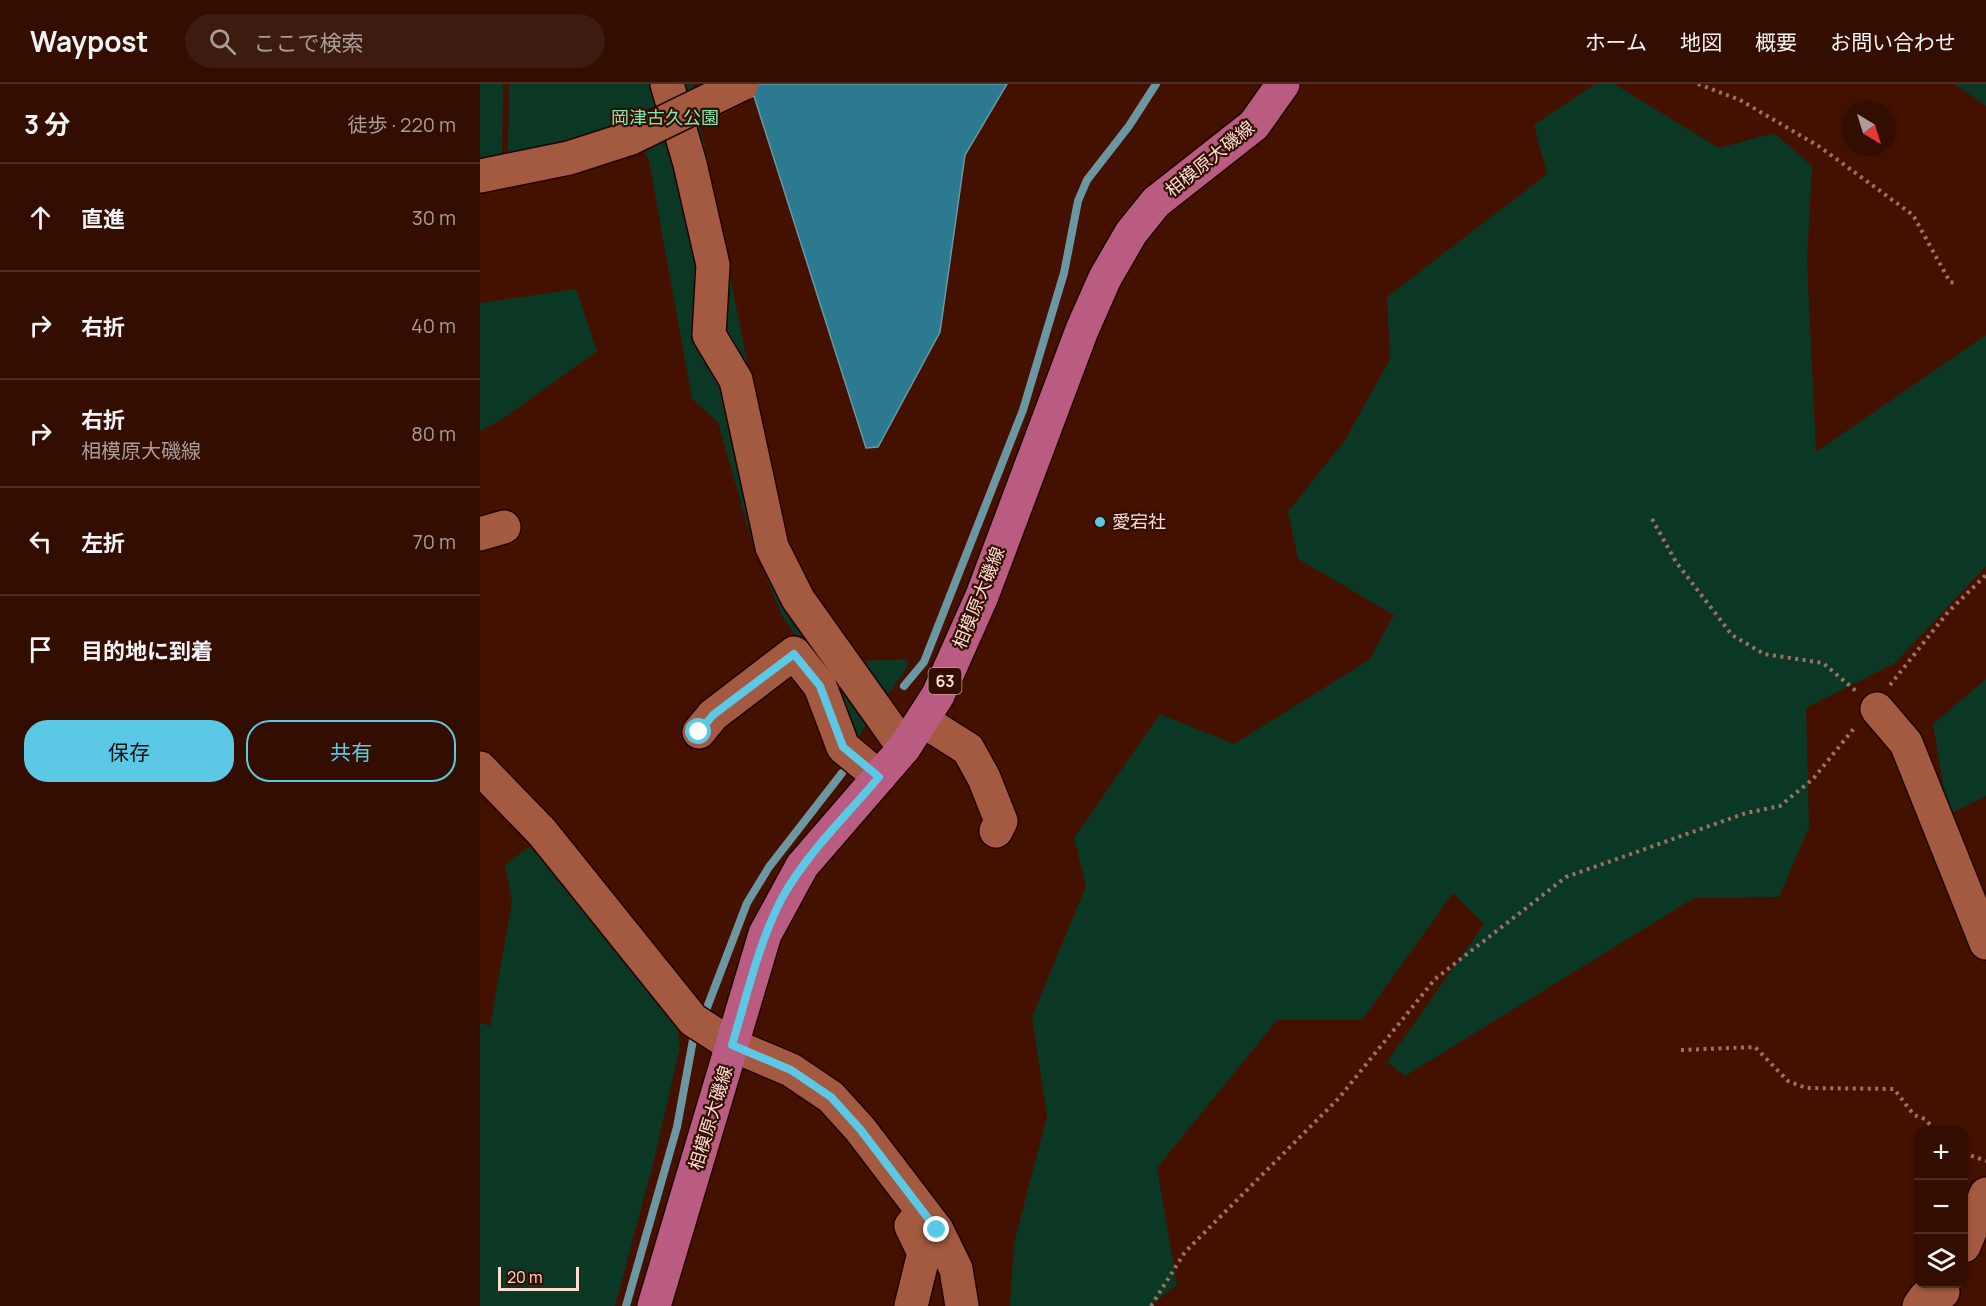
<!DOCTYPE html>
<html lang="ja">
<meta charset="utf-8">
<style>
body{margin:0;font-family:Manrope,"Noto Sans JP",sans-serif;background:#3e1b0f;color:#f1f3f6}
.controls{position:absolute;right:18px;bottom:18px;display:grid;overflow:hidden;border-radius:12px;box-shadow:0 2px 4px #0004}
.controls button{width:54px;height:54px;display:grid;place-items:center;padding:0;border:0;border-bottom:2px solid #4e2d22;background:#330d00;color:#f1f3f6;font:30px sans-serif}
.compass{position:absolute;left:1362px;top:18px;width:54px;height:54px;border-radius:50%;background:#330d00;box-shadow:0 2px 4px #0004;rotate:142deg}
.scale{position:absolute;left:18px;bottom:15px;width:81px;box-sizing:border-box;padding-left:6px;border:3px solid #ffdcd1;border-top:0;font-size:16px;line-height:21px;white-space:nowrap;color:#ffdcd1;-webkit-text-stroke:4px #320e03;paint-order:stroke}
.stop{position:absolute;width:18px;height:18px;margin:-14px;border:4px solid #5bc8e6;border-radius:50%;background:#fff}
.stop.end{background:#5bc8e6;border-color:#fff;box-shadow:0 2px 6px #0008}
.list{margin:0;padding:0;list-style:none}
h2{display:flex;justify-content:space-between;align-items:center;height:78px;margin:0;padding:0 24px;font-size:26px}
h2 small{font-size:20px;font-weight:400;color:#a99c99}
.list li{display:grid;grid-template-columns:39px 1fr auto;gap:18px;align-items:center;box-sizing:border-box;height:108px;padding:0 24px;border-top:2px solid #4e2d22}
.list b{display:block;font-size:22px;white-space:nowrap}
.list p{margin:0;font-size:20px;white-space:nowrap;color:#a99c99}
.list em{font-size:20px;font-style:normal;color:#a99c99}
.actions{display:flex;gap:12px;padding:18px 24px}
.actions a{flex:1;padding:14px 0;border:2px solid #5bc8e6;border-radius:24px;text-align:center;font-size:21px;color:#5bc8e6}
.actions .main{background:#5bc8e6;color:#111}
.icon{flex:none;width:33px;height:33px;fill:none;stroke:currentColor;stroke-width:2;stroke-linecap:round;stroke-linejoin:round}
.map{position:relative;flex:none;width:1506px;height:1222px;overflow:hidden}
header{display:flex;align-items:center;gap:36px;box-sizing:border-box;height:84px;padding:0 30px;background:#330d00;border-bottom:2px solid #4e2d22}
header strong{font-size:28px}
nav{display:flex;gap:33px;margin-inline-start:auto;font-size:21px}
.search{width:420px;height:54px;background:#3e1b0f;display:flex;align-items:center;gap:15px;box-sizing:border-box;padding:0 21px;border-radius:33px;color:#a99c99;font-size:22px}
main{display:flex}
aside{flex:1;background:#330d00}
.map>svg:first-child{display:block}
.green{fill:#0b3824}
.water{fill:#2b7a8f;stroke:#6b97a3;stroke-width:1.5}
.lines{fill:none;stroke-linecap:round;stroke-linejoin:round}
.stream{stroke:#6b97a3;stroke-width:8}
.minor-casing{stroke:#220200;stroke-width:36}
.major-casing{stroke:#220200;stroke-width:36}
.path{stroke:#9c7163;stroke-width:4;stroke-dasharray:3 4.5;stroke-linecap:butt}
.minor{stroke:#a45a41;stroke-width:33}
.major{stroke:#ba5c81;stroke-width:33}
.minor-bridge-casing{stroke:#220200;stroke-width:36;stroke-linecap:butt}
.minor-bridge{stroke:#a45a41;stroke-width:33}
.route{stroke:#5bc8e6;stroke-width:8}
.poi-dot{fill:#5bc8e6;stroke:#320e03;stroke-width:2}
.labels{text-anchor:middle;stroke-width:4.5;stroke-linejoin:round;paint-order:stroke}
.shield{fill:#320e03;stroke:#c29e93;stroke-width:1.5}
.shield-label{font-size:16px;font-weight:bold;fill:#ffdcd1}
.park-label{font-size:18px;fill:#7decb3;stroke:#320e03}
.street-label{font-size:18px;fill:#ffdcd1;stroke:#320e03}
.poi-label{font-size:18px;fill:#ffdcd1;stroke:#320e03;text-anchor:start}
</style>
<header>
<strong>Waypost</strong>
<div class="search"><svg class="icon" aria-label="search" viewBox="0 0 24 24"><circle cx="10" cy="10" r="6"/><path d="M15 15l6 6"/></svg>ここで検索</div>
<nav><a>ホーム</a><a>地図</a><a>概要</a><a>お問い合わせ</a></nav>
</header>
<main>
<aside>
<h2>3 分<small>徒歩 · 220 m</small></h2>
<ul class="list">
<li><svg class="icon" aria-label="ahead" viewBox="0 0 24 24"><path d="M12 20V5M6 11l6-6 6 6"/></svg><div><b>直進</b></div><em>30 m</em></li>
<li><svg class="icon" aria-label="right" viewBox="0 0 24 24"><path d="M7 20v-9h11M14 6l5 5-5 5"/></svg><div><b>右折</b></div><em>40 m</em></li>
<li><svg class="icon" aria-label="right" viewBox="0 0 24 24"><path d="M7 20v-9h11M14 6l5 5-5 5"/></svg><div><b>右折</b><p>相模原大磯線</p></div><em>80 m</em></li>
<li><svg class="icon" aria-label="left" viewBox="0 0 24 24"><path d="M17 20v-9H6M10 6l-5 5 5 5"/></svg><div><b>左折</b></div><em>70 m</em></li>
<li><svg class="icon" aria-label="arrive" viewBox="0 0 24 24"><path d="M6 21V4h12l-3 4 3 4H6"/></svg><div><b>目的地に到着</b></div></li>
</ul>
<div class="actions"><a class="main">保存</a><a>共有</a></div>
</aside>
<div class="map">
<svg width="1506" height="1222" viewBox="0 0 1506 1222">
<rect width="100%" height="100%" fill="#410"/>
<g class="green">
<polygon points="0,0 23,0 22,69 0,78"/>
<polygon points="29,0 212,0 304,464 338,524 380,577 428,575 428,582 373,661 349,598 302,532 273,461 238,338 212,315 169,77 151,40 28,72"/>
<polygon points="1115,0 1134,0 1239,64 1294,49 1332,82 1327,177 1336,368 1506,251 1506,482 1415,579 1326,624 1329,743 1299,813 1214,814 925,992 907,978 1004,840 973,809 882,936 797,936 677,1084 697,1201 670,1222 530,1222 534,1159 567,1032 552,933 606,802 594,754 680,630 754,660 889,576 914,531 818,475 808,428 865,356 910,275 907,213 1067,90 1054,41"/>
<polygon points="1475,0 1506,0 1506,22"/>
<polygon points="96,205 117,267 24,334 0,347 0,219"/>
<polygon points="1506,595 1506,712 1468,731 1453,640"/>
<polygon points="50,762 74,783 197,941 200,963 174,1076 135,1222 0,1222 0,939 10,942 32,818 25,781"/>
</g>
<polygon class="water" points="254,0 527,0 485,71 460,248 398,363 386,364 274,12 262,16"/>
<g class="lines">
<g class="stream">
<polyline points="424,602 444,578 543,326 584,189 598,117 607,96 649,42 676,0"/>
<polyline points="223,934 267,819 289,783 362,689"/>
<polyline points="146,1222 197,1043 213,956 218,946"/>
</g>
<g class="minor-casing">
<g id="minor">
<polyline points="187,0 210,80 233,181 229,251 256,296 292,463 318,515 424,664"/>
<polyline points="0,92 89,74 151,54"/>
<polyline points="0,450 24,443"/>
<polyline points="1397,625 1426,659 1506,859"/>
<polyline points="442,636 488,665 504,694 521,737 516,747"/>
<polyline points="219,648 233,631 314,569 340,602 363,663 399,693"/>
<polyline points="0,684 62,748 213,936 252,961 311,986 351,1013 380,1045 457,1146 476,1185 482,1222"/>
<polyline points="1484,1162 1506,1110"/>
<polyline points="431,1222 444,1169 431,1142 438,1133"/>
<path d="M1439 1222C1446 1211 1449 1206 1463 1208"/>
</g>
</g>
<g class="major-casing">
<polyline id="major" points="174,1222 285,850 322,782 424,664 458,611 502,512 602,246 625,194 651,149 676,118 774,41 803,0"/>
</g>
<g class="path">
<polyline points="1218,0 1260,16 1340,63 1433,131 1470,198 1475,199"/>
<polyline points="1172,435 1196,478 1252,551 1284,570 1343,579 1376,607"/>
<polyline points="1410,601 1468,528 1506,491"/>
<polyline points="1201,966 1275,963 1308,997 1326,1004 1414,1005 1434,1031 1445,1035 1455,1046"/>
<polyline points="1484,1069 1506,1077"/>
<polyline points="671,1222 705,1168 859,1014 955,895 1086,793 1266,729 1300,722 1333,695 1375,643"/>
</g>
<use href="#minor" class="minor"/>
<use href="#major" class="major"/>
<g class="minor-bridge-casing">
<polyline id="minor-bridge" points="151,54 262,0"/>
</g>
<use href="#minor-bridge" class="minor-bridge"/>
</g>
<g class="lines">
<path class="route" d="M219 648 233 631 314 570 340 602 363 663 399 693C366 732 327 769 302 814 278 860 267 912 252 961L311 986 351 1013 380 1045 457 1146"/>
</g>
<circle class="poi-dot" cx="620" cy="438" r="6"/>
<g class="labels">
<rect class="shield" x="448.5" y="584" width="33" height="26" rx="4.5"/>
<g class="shield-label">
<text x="465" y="603">63</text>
</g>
<g class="park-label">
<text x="185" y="40">岡津古久公園</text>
</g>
<g class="street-label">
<text transform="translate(730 75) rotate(-39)" y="6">相模原大磯線</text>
<text transform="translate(499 514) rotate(-68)" y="6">相模原大磯線</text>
<text transform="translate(231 1034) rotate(-73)" y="6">相模原大磯線</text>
</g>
<g class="poi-label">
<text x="632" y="444">愛宕社</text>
</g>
</g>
</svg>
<div class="controls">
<button>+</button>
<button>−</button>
<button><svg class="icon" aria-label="layers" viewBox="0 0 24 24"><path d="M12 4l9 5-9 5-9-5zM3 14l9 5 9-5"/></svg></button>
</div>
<svg class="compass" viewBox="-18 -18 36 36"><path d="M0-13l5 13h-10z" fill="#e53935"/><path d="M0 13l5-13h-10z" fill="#a99c99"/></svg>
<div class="scale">20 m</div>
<div class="stop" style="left:219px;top:648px"></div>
<div class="stop end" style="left:457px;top:1146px"></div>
</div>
</main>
